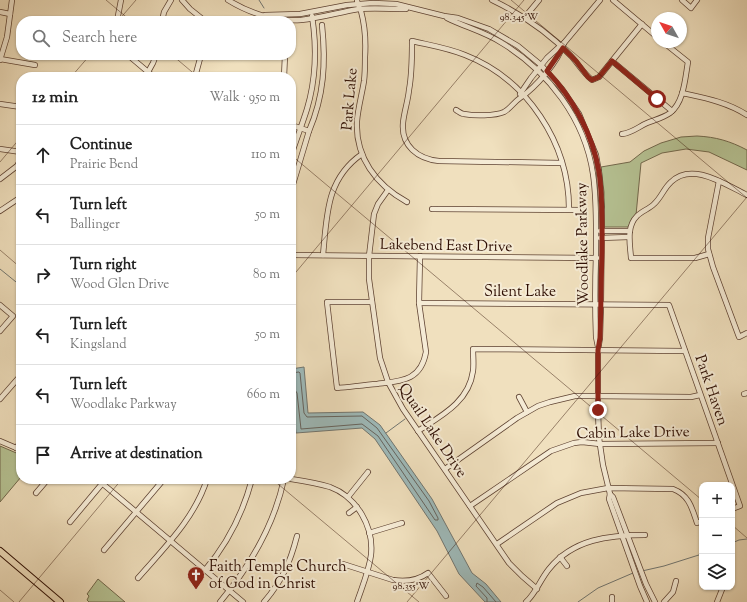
<!DOCTYPE html>
<meta charset="utf-8">
<style>
body{margin:0;font-family:"Sorts Mill Goudy",serif;background:#f2f2f2;color:#222}
.controls{position:absolute;right:12px;bottom:12px;display:grid;overflow:hidden;border-radius:8px;box-shadow:0 1px 3px #0004}
.controls button{width:36px;height:36px;display:grid;place-items:center;padding:0;border:0;border-bottom:1px solid #e0e0e0;background:#fff;color:#222;font:20px sans-serif}
.compass{position:absolute;left:651px;top:12px;width:36px;height:36px;border-radius:50%;background:#fff;box-shadow:0 1px 3px #0004;rotate:310deg}
.stop{position:absolute;width:12px;height:12px;margin:-9px;border:3px solid #8f2418;border-radius:50%;background:#fff}
.stop.end{background:#8f2418;border-color:#fff;box-shadow:0 1px 4px #0008}
.list{margin:0;padding:0;list-style:none}
h2{display:flex;justify-content:space-between;align-items:center;height:52px;margin:0;padding:0 16px;font-size:17px}
h2 small{font-size:13px;font-weight:400;color:#767676}
.list li{display:grid;grid-template-columns:26px 1fr auto;gap:12px;align-items:center;box-sizing:border-box;height:60px;padding:0 16px;border-top:1px solid #e0e0e0}
.list b{display:block;font-size:15px;white-space:nowrap}
.list p{margin:0;font-size:13px;white-space:nowrap;color:#767676}
.list em{font-size:13px;font-style:normal;color:#767676}
.icon{flex:none;width:22px;height:22px;fill:none;stroke:currentColor;stroke-width:2;stroke-linecap:round;stroke-linejoin:round}
.map{position:relative;flex:none;width:747px;height:602px;overflow:hidden}
.search{position:absolute;background:#fff;box-shadow:0 1px 3px #0004;left:16px;top:16px;width:280px;height:44px;display:flex;align-items:center;gap:10px;box-sizing:border-box;padding:0 14px;border-radius:16px;color:#767676;font-size:15px}
.panel{position:absolute;background:#fff;box-shadow:0 1px 3px #0004;left:16px;top:72px;width:280px;height:412px;border-radius:16px}
.map>svg:first-child{display:block}
.green{fill:#b6c394;stroke:#72684c}
.water{fill:#9ebbbb;stroke:#717671}
.lines{fill:none;stroke-linecap:round;stroke-linejoin:round}
.shore{stroke:#66645f;stroke-width:1}
.stream{stroke:#717671;stroke-width:1}
.minor-casing{stroke:#5e4232;stroke-width:6}
.major-casing{stroke:#2e0e03;stroke-width:8}
.minor{stroke:#f5ebd5;stroke-width:4.5}
.major{stroke:#f0e0be;stroke-width:6}
.route{stroke:#8f2418;stroke-width:5}
.ticks{fill:none;stroke:#2e0e03;stroke-width:1;stroke-opacity:0.45}
.labels{text-anchor:middle;stroke-width:4;stroke-linejoin:round;paint-order:stroke}
.street-label{font-size:15px;fill:#2e0e03;stroke:#f5ebd5}
.poi-label{font-size:15px;fill:#2e0e03;stroke:#f5ebd5;text-anchor:start}
.ticks-label{font-size:10px;text-anchor:middle;fill:#2e0e03;stroke:#f5ebd5;stroke-width:4;stroke-linejoin:round;paint-order:stroke}
</style>
<div class="map">
<svg width="747" height="602" viewBox="0 0 747 602">
<rect width="100%" height="100%" fill="#f0e0be"/>
<filter id="stains"><feTurbulence type="fractalNoise" baseFrequency=".005" numOctaves="4"/><feColorMatrix values="0 0 0 0 .2 0 0 0 0 .09 0 0 0 0 .02 0 0 0 .5 -.17"/></filter>
<radialGradient id="worn" r=".72"><stop offset=".6" stop-color="#630" stop-opacity="0"/><stop offset="1" stop-color="#630" stop-opacity=".3"/></radialGradient>
<g class="green">
<path d="M697 136C716 137 730 141 747 150V170L709 152 686 149 662 153 641 163 636 215 628 227H604V192L601 167 630 162 644 151 661 143 681 137Z"/>
<polygon points="0,446 21,455 21,477 0,502"/>
<polygon points="98,579 125,602 89,602 87,600 89,596 87,594"/>
</g>
<polygon class="water" points="304,367 308,413 363,412 380,425 432,499 472,573 486,584 501,602 485,602 459,574 437,531 375,439 362,428 296,433 291,382 291,369"/>
<g class="lines">
<g class="shore">
<polyline points="291,373 299,372 300,373 304,413 307,417 362,416 377,428 429,501 438,518 438,520 435,520 378,436 362,424 301,429 297,393 295,390 291,390"/>
<polyline points="487,602 487,598 476,586 477,583 483,587 496,602"/>
</g>
<g class="stream">
<polyline points="259,0 264,8"/>
<polyline points="0,269 21,286"/>
<polyline points="386,433 405,419"/>
<polyline points="732,543 739,540 747,539"/>
<polyline points="642,571 664,566 702,554"/>
<polyline points="578,602 598,588 633,573"/>
</g>
<g class="minor-casing">
<g id="minor">
<polyline points="182,0 190,9 205,21"/>
<path d="M228 0C249 13 276 22 301 20 321 18 340 12 359 9 374 8 390 9 406 9"/>
<path d="M357 0C357 5 360 7 361 11 365 26 366 42 365 57 365 65 365 73 364 81 362 94 358 108 357 121 355 157 376 185 407 202"/>
<path d="M492 0C521 14 547 31 570 55 578 63 583 73 592 80L599 77 642 24"/>
<polyline points="613,0 657,37"/>
<polyline points="682,0 691,8 697,0"/>
<polyline points="0,12 10,14"/>
<polyline points="265,15 300,14 347,5 373,3 396,4 444,16 458,18 489,29 518,46 541,65 562,89 579,114 584,126 596,155 599,172 602,210 601,304 600,338 598,350 598,411 599,438 603,465 610,494 609,499 640,586 647,602"/>
<polyline points="525,17 539,0"/>
<path d="M447 18C465 27 485 32 502 43 548 71 585 119 593 174 597 201 596 228 596 255 595 283 595 310 596 337L598 347"/>
<polyline points="117,21 121,0"/>
<polyline points="162,21 164,12 171,0"/>
<polyline points="128,55 154,77"/>
<polyline points="0,59 35,65"/>
<polyline points="0,60 7,37 12,0"/>
<polyline points="612,61 672,111"/>
<polyline points="148,72 153,63 156,55"/>
<polyline points="195,77 201,55"/>
<polyline points="284,77 285,55"/>
<path d="M682 93C705 98 727 102 747 115"/>
<polyline points="520,94 531,78 547,58 558,48 564,43 600,0"/>
<polyline points="0,104 21,107"/>
<path d="M456 110C458 111 461 114 464 114 474 116 495 116 504 112 511 108 514 102 520 98 536 87 558 62 564 43"/>
<path d="M291 125 309 131C324 96 326 63 322 25"/>
<path d="M622 134C632 133 638 127 647 123 654 120 663 118 670 113 684 102 685 79 688 62L663 42"/>
<polyline points="0,149 21,152"/>
<path d="M291 156C296 140 302 125 307 109 316 79 317 48 312 16"/>
<path d="M562 163 439 161C418 159 401 146 403 123 404 112 408 101 409 90 412 74 412 57 412 41 429 45 448 48 465 55 527 79 569 143 569 209"/>
<polyline points="0,179 17,166 21,159"/>
<polyline points="719,181 708,238 708,249 713,267 739,337 747,333"/>
<polyline points="388,190 378,204 374,214 369,256 369,279 380,358 388,382 403,409 509,563 522,576 537,589"/>
<polyline points="291,191 309,131"/>
<polyline points="432,209 584,210"/>
<polyline points="0,211 21,197"/>
<polyline points="600,231 630,231"/>
<polyline points="600,238 629,237"/>
<path d="M709 254 695 258H631C630 244 626 227 637 216 642 211 649 209 654 204 661 198 664 188 671 182 692 161 726 185 747 195"/>
<polyline points="291,255 597,258"/>
<path d="M323 255C327 215 326 179 362 154"/>
<path d="M372 302H327L337 388C350 387 363 385 377 384 401 381 421 381 426 352L419 303 420 256"/>
<polyline points="419,303 669,305 740,506 732,509"/>
<polyline points="0,305 13,316 0,331"/>
<polyline points="744,394 747,393"/>
<polyline points="519,397 527,412"/>
<polyline points="0,399 21,375"/>
<path d="M418 431C441 416 469 402 473 371 474 364 473 356 473 349L685 351"/>
<polyline points="0,441 21,450"/>
<polyline points="16,448 21,442"/>
<polyline points="445,469 517,418 538,406 550,402 575,396 588,396 691,397 700,395"/>
<polyline points="97,479 243,602"/>
<path d="M291 479C304 481 317 483 330 487 357 497 374 527 371 555 369 571 362 587 357 602"/>
<polyline points="36,493 48,479"/>
<polyline points="610,494 613,497 646,584 655,602"/>
<polyline points="348,497 368,472"/>
<polyline points="470,506 551,451 574,443 582,442 600,444 718,443"/>
<polyline points="349,513 357,507"/>
<polyline points="70,522 106,479"/>
<polyline points="369,533 402,523"/>
<path d="M497 544 557 503 581 493 608 488 673 489C689 495 692 508 697 523L702 521"/>
<polyline points="104,550 164,479"/>
<polyline points="560,557 567,566"/>
<path d="M343 564 393 580C406 582 417 581 428 573L446 596"/>
<path d="M205 570C228 543 243 513 252 479"/>
<path d="M138 578C164 548 195 518 207 479"/>
<path d="M220 602C250 566 274 526 284 479"/>
<path d="M264 602C282 581 290 563 297 536"/>
<path d="M526 602C536 593 540 580 549 569 573 539 609 535 645 535"/>
<polyline points="612,602 612,597"/>
<polyline points="664,602 673,592 676,581"/>
<polyline points="717,602 723,587"/>
</g>
</g>
<g class="major-casing">
<polyline id="major" points="0,551 60,602"/>
</g>
<use href="#minor" class="minor"/>
<use href="#major" class="major"/>
</g>
<g class="lines">
<path class="route" d="M598 410V350L600 338C601 309 601 280 602 252 602 226 603 199 599 172 593 135 573 98 547 71L563 48 576 61 588 77 592 80 599 77 612 61 657 99"/>
</g>
<path class="ticks" d="M106 0 131 21M511 0 747 198M118 21 136 0M172 55 198 77M71 77 90 55M291 155 702 500M0 162 21 137M0 250 21 268M291 278 524 0M272 479 419 602M732 525 747 538M0 590 14 602M19 602 122 479M407 602 747 197"/>
<defs>
<g id="church-pin" transform="scale(0.9)"><path d="M0 17L-7.5 6A9.5 9.5 0 1 1 7.5 6Z" fill="#8f2418" stroke="#f5ebd5"/><path d="M-1.2-6h2.4v3.5h3.3v2.4h-3.3V6h-2.4V-.1h-3.3v-2.4h3.3Z" fill="#fff"/></g>
</defs>
<g fill-rule="evenodd">
<use href="#church-pin" x="196" y="575"/>
</g>
<g class="labels">
<g class="street-label">
<text transform="translate(349 99) rotate(-85)" y="5">Park Lake</text>
<text transform="translate(582 244) rotate(-91)" y="5">Woodlake Parkway</text>
<text transform="translate(446 245) rotate(1)" y="5">Lakebend East Drive</text>
<text x="520" y="296">Silent Lake</text>
<text transform="translate(712 390) rotate(71)" y="5">Park Haven</text>
<text transform="translate(433 430) rotate(56)" y="5">Quail Lake Drive</text>
<text transform="translate(633 432) rotate(-1)" y="5">Cabin Lake Drive</text>
</g>
<g class="poi-label">
<text x="209" y="571">Faith Temple Church<tspan x="209" dy="17">of God in Christ</tspan></text>
</g>
</g>
<g class="ticks-label">
<text x="519" y="20">98.345°W</text>
<text x="411" y="589">98.355°W</text>
</g>
<rect width="100%" height="100%" filter="url(#stains)"/>
<rect width="100%" height="100%" fill="url(#worn)"/>
</svg>
<div class="controls">
<button>+</button>
<button>−</button>
<button><svg class="icon" aria-label="layers" viewBox="0 0 24 24"><path d="M12 4l9 5-9 5-9-5zM3 14l9 5 9-5"/></svg></button>
</div>
<svg class="compass" viewBox="-18 -18 36 36"><path d="M0-13l5 13h-10z" fill="#e53935"/><path d="M0 13l5-13h-10z" fill="#767676"/></svg>
<div class="stop" style="left:657px;top:99px"></div>
<div class="stop end" style="left:598px;top:410px"></div>
<div class="search"><svg class="icon" aria-label="search" viewBox="0 0 24 24"><circle cx="10" cy="10" r="6"/><path d="M15 15l6 6"/></svg>Search here</div>
<section class="panel">
<h2>12 min<small>Walk · 950 m</small></h2>
<ul class="list">
<li><svg class="icon" aria-label="ahead" viewBox="0 0 24 24"><path d="M12 20V5M6 11l6-6 6 6"/></svg><div><b>Continue</b><p>Prairie Bend</p></div><em>110 m</em></li>
<li><svg class="icon" aria-label="left" viewBox="0 0 24 24"><path d="M17 20v-9H6M10 6l-5 5 5 5"/></svg><div><b>Turn left</b><p>Ballinger</p></div><em>50 m</em></li>
<li><svg class="icon" aria-label="right" viewBox="0 0 24 24"><path d="M7 20v-9h11M14 6l5 5-5 5"/></svg><div><b>Turn right</b><p>Wood Glen Drive</p></div><em>80 m</em></li>
<li><svg class="icon" aria-label="left" viewBox="0 0 24 24"><path d="M17 20v-9H6M10 6l-5 5 5 5"/></svg><div><b>Turn left</b><p>Kingsland</p></div><em>50 m</em></li>
<li><svg class="icon" aria-label="left" viewBox="0 0 24 24"><path d="M17 20v-9H6M10 6l-5 5 5 5"/></svg><div><b>Turn left</b><p>Woodlake Parkway</p></div><em>660 m</em></li>
<li><svg class="icon" aria-label="arrive" viewBox="0 0 24 24"><path d="M6 21V4h12l-3 4 3 4H6"/></svg><div><b>Arrive at destination</b></div></li>
</ul>
</section>
</div>
